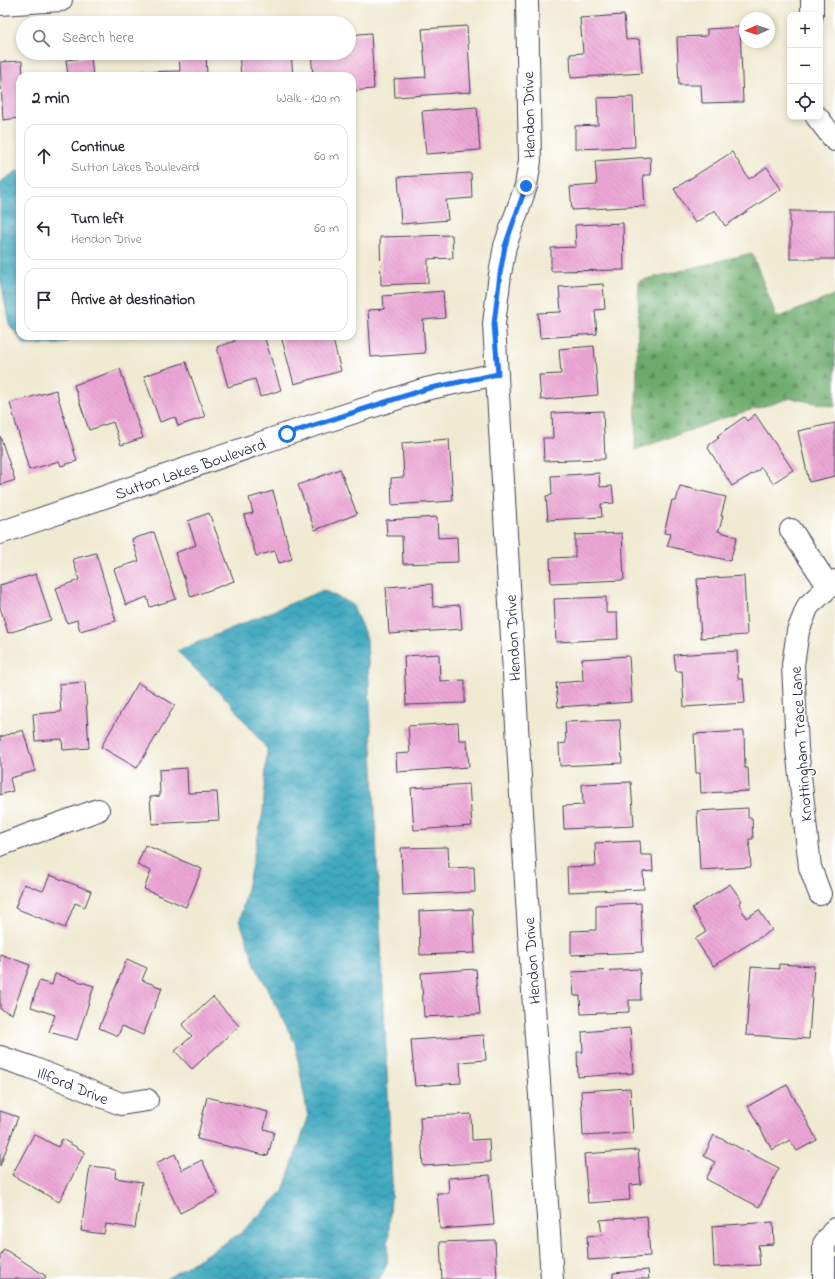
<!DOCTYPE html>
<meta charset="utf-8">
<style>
body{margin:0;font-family:"Indie Flower",sans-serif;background:#f2f2f3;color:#2b2b33}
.controls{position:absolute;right:12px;top:12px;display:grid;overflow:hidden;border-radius:8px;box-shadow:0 2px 6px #0003}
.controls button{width:36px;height:36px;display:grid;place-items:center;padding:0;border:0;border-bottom:1px solid #e1e1e2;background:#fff;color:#2b2b33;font:20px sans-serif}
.compass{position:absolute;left:739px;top:12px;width:36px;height:36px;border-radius:50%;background:#fff;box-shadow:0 2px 6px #0003;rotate:267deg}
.stop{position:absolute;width:12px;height:12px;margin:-9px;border:3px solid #1a73e8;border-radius:50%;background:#fff}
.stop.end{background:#1a73e8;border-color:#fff;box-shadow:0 1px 4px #0008}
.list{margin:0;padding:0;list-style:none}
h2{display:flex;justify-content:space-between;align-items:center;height:52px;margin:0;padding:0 16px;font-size:17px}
h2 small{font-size:13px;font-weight:400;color:#7c7c81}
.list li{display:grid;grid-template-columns:26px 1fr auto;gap:12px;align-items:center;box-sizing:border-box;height:64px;margin:0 8px 8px;padding:0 8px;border:1px solid #e1e1e2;border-radius:12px}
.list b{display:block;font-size:15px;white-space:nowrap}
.list p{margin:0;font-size:13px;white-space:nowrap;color:#7c7c81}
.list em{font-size:13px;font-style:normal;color:#7c7c81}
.icon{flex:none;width:22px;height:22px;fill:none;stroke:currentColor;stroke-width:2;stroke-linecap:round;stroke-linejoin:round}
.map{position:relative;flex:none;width:835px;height:1279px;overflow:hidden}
.search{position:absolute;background:#fff;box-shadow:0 2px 6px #0003;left:16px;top:16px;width:340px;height:44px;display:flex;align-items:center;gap:10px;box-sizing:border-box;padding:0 14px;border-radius:22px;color:#7c7c81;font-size:15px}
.panel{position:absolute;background:#fff;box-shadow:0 2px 6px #0003;left:16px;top:72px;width:340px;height:268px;border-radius:12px}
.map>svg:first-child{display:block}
.forest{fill:url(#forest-firs);stroke:#476654}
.water{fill:url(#water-waves);stroke:#30657d}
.building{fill:url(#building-back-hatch)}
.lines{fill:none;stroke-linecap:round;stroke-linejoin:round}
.street-casing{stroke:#414052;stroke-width:24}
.street{stroke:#fff;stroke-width:22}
.route{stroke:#1a73e8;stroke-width:5}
.labels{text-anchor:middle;stroke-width:3;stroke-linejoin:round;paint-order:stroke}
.street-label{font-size:16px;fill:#22223b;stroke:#fff}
</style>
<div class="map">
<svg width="835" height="1279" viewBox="0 0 835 1279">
<defs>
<pattern id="forest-firs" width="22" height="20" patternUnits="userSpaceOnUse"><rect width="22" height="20" fill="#6cab6c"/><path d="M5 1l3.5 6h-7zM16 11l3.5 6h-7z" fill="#588b5a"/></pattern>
<pattern id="water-waves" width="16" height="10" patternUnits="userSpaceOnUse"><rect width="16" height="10" fill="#3fa8bf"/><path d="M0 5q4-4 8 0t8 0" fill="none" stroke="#34889c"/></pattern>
<pattern id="building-back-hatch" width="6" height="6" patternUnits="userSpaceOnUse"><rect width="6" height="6" fill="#eca6d5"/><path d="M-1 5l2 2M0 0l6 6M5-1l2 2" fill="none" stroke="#ca8fb8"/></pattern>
</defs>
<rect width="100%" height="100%" fill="#fff"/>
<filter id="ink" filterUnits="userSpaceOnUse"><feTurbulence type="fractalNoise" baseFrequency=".025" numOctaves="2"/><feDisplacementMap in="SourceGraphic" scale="8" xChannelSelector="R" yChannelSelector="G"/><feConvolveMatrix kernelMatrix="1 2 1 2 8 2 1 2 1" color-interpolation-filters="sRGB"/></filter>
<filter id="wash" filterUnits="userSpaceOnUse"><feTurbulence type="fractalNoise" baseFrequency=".012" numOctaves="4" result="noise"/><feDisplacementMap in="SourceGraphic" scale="16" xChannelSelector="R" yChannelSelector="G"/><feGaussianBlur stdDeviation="0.9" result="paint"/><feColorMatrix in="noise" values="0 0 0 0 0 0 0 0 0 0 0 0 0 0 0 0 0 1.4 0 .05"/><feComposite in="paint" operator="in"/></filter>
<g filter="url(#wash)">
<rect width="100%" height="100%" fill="#f0ead2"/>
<polygon class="forest" points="752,253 777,318 835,295 835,407 791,398 724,418 635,450 639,281"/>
<g class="water">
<polygon points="17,171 20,171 20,336 83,336 60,344 25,345 9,324 0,276 0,182"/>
<polygon points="323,590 352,604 367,639 392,1181 387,1264 380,1279 166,1279 241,1233 283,1191 308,1118 295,1043 256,967 240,921 263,812 267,749 231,704 177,651"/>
</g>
<g id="blocks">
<g class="building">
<polygon points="624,15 626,40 639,39 642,73 571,78 570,54 583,53 580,18"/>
<polygon points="467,26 471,92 395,97 394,79 426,77 422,29"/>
<polygon points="740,27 743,102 702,103 701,85 679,85 677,37 707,36 707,29"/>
<polygon points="371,33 374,89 352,91 352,76 313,76 311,53 349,53 349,35"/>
<polygon points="179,53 206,53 207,76 142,76 142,72 180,71"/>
<polygon points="239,53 291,53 293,76 241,76"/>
<polygon points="91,57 93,76 68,76 66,60"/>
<polygon points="22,61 23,76 20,76 20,118 3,120 0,62"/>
<polygon points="132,74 132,76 122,76 122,75"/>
<polygon points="633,97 635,147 575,149 575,126 598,125 597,98"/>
<polygon points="477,107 480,150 426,154 422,111"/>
<polygon points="732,152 749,179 767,167 781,189 725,226 715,210 695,223 674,189"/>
<polygon points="650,157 651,175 643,175 645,206 572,210 570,187 597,185 595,161"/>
<polygon points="471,173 472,198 446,200 448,220 401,224 398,177"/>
<rect x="790" y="211" width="45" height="48"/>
<polygon points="623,223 624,270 551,271 551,248 576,247 575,225"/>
<polygon points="452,235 453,258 428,259 428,283 381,285 380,237"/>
<polygon points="603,284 605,309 595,310 597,334 540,338 538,313 561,312 559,287"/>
<polygon points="443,291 445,318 423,320 425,353 371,357 368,310 384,309 383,296"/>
<polygon points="233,336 264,336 281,390 260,397 255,379 228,387 217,347 235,341"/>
<polygon points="281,336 332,336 341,371 294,384"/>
<polygon points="594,346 598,395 541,400 539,375 561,374 559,349"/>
<polygon points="186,362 205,417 178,426 175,417 160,422 144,376"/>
<polygon points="120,369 143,438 121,445 113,422 89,430 74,385"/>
<polygon points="56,390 77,461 61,466 59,461 29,470 10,403"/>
<polygon points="603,411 605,459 544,461 543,438 553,438 552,413"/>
<polygon points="755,414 793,470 773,483 761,467 759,469 759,470 732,486 708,448 709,447 709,445 719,438 717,436 744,417 747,421"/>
<polygon points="835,423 835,476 809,482 798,431"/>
<polygon points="0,436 15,480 0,485"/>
<polygon points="449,439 453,501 392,505 391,478 404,477 402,443"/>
<polygon points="340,469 357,514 315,530 298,485"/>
<polygon points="599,473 600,487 612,486 614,503 601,504 602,517 548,520 546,496 552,495 551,476"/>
<polygon points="680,486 726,497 721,516 723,516 719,530 718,530 718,531 737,537 730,561 667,546 671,534 664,533 672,500 676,501"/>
<polygon points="273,491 292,559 279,563 275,551 256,556 244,515 253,513 249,498"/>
<polygon points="209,513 234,581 191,597 175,553 196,545 188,521"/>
<polygon points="437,517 438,538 457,537 458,562 403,564 402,536 387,536 386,520"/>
<polygon points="154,532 176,599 150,607 147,597 126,605 114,569 139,561 132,539"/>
<polygon points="622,533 624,580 551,583 550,558 575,557 575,535"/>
<polygon points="96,553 116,621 80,631 77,620 67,623 56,588 79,580 73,559"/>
<polygon points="36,574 51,620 8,633 0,607 0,585"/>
<polygon points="744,576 747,635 701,638 697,579"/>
<polygon points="432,584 433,607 460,605 462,629 389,634 386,587"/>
<polygon points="606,597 606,613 617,613 618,639 556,642 554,599"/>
<polygon points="737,651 738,679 743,679 745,703 684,707 682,671 676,671 674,655"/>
<polygon points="439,654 440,681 465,680 465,703 406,705 404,656"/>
<polygon points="629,656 632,702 558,707 556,683 583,681 582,659"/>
<polygon points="85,682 89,748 63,750 62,739 35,741 33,714 61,712 59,684"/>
<polygon points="138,683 175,705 137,768 101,747"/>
<polygon points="620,720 622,763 560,766 559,744 566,743 565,722"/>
<polygon points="458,723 459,740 467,740 469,767 397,772 396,754 410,753 408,726"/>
<polygon points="23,730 35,771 10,778 13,791 0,795 0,737"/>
<polygon points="744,731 745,768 748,768 749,791 701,793 700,773 696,773 694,734"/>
<polygon points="187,768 188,793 217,792 219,820 152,824 150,797 160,796 159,770"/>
<polygon points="631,782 634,826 564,829 563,806 583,805 582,784"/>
<polygon points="469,784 472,826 414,830 411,788"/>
<polygon points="748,808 748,818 752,818 753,839 749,839 751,867 700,870 697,811"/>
<polygon points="640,841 641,855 652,855 653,871 643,872 644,889 568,892 567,867 596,866 595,843"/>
<polygon points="145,845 202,869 186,907 144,889 151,871 137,865"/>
<polygon points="448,847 449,868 474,867 475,892 403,895 401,848"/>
<polygon points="50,875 91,891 85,907 75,903 65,928 15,908 24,884 43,891"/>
<polygon points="730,884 742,901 739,903 746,918 759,910 772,930 713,966 695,939 706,932 692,908"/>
<polygon points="641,903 643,952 571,955 571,931 596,930 596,905"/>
<polygon points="473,909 475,953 420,955 419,911"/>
<polygon points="0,954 30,965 12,1014 0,1009"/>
<polygon points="127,959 147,968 142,980 162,988 143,1035 122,1026 118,1036 99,1028"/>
<polygon points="779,964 814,966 809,1039 746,1035 751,967 779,969"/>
<polygon points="476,969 480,1014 424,1017 421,973"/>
<polygon points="640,969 641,1000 629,1000 629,1012 581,1014 580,996 574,996 572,972"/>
<polygon points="55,974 94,986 77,1040 49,1032 55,1015 31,1007 39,981 52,985"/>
<polygon points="213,997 239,1026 192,1069 175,1051 192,1036 182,1025"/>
<polygon points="630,1028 633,1073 578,1077 577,1052 583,1052 582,1032"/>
<polygon points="484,1035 486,1060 460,1062 461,1083 415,1086 411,1040"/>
<polygon points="787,1085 817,1140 797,1151 790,1140 772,1150 748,1106"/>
<polygon points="630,1088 633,1133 583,1136 581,1091"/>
<polygon points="207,1097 268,1112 264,1129 274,1132 268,1156 197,1139"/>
<polygon points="0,1111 18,1117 0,1166"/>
<polygon points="471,1114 472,1140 489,1139 490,1162 423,1166 420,1117"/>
<polygon points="34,1134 58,1147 62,1139 85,1152 59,1202 12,1175"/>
<polygon points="714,1135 779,1168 759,1207 706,1179 715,1162 704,1156"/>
<polygon points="638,1150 641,1184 629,1185 630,1200 588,1203 584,1154"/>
<polygon points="175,1154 182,1170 202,1160 218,1194 180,1213 156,1163"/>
<polygon points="90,1166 116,1169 115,1178 142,1182 135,1228 106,1224 104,1234 81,1231"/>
<polygon points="490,1175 494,1225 440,1229 437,1193 449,1193 448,1178"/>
<polygon points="647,1216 650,1256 588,1260 587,1236 602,1235 600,1220"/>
<polygon points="773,1222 774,1244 758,1245 760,1265 714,1267 712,1226"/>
<polygon points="495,1240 497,1279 442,1279 440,1242"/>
<polygon points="4,1249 46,1276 44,1279 0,1279 0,1256"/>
<polygon points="648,1270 649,1279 613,1279 613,1273"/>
</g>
</g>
</g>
<g filter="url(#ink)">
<use href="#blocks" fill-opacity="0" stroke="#414052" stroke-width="1"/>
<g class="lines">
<g class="street-casing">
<g id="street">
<polyline points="527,0 530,161 526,186 505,246 500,274 494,324 527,900 552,1279"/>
<polyline points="0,4 61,0"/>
<polyline points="812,15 812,0"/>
<polyline points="817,117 835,140"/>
<polyline points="791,530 829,587"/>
<polyline points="0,533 287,434 426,389 497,374"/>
<polyline points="0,845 98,810"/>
<polyline points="820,894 810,867 797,748 793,665 798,631 808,606 835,581"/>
<polyline points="0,1057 30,1067 121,1104 147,1100"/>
<polyline points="824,1279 824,1244 835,1229"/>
</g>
</g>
<use href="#street" class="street"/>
</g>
</g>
<g class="lines" filter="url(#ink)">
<polyline class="route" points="287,434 426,389 498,374 494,324 500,274 505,246 526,186"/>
</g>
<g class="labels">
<g class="street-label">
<text transform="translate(528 115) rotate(-91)" y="6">Hendon Drive</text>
<text transform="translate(190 468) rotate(-19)" y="6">Sutton Lakes Boulevard</text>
<text transform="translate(512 638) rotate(-93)" y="6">Hendon Drive</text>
<text transform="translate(800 744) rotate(-94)" y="6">Knottingham Trace Lane</text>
<text transform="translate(531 961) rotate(-94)" y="6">Hendon Drive</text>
<text transform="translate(73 1085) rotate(22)" y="6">Illford Drive</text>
</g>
</g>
</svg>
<div class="controls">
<button>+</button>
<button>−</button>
<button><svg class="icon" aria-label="locate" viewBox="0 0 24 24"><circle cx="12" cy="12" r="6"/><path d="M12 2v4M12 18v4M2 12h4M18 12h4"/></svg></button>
</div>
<svg class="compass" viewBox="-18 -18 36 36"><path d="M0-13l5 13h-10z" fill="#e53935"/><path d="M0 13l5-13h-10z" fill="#7c7c81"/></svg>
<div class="stop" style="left:287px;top:434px"></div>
<div class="stop end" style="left:526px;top:186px"></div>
<div class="search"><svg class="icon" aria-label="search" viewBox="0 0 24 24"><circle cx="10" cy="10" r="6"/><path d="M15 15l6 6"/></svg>Search here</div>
<section class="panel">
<h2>2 min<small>Walk · 120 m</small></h2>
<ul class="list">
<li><svg class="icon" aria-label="ahead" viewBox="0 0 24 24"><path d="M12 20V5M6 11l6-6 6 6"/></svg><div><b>Continue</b><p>Sutton Lakes Boulevard</p></div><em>60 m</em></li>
<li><svg class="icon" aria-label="left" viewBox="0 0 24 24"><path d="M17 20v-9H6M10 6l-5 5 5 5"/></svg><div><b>Turn left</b><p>Hendon Drive</p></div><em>60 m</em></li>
<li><svg class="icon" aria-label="arrive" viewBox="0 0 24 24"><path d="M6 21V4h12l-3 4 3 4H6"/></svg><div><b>Arrive at destination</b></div></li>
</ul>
</section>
</div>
